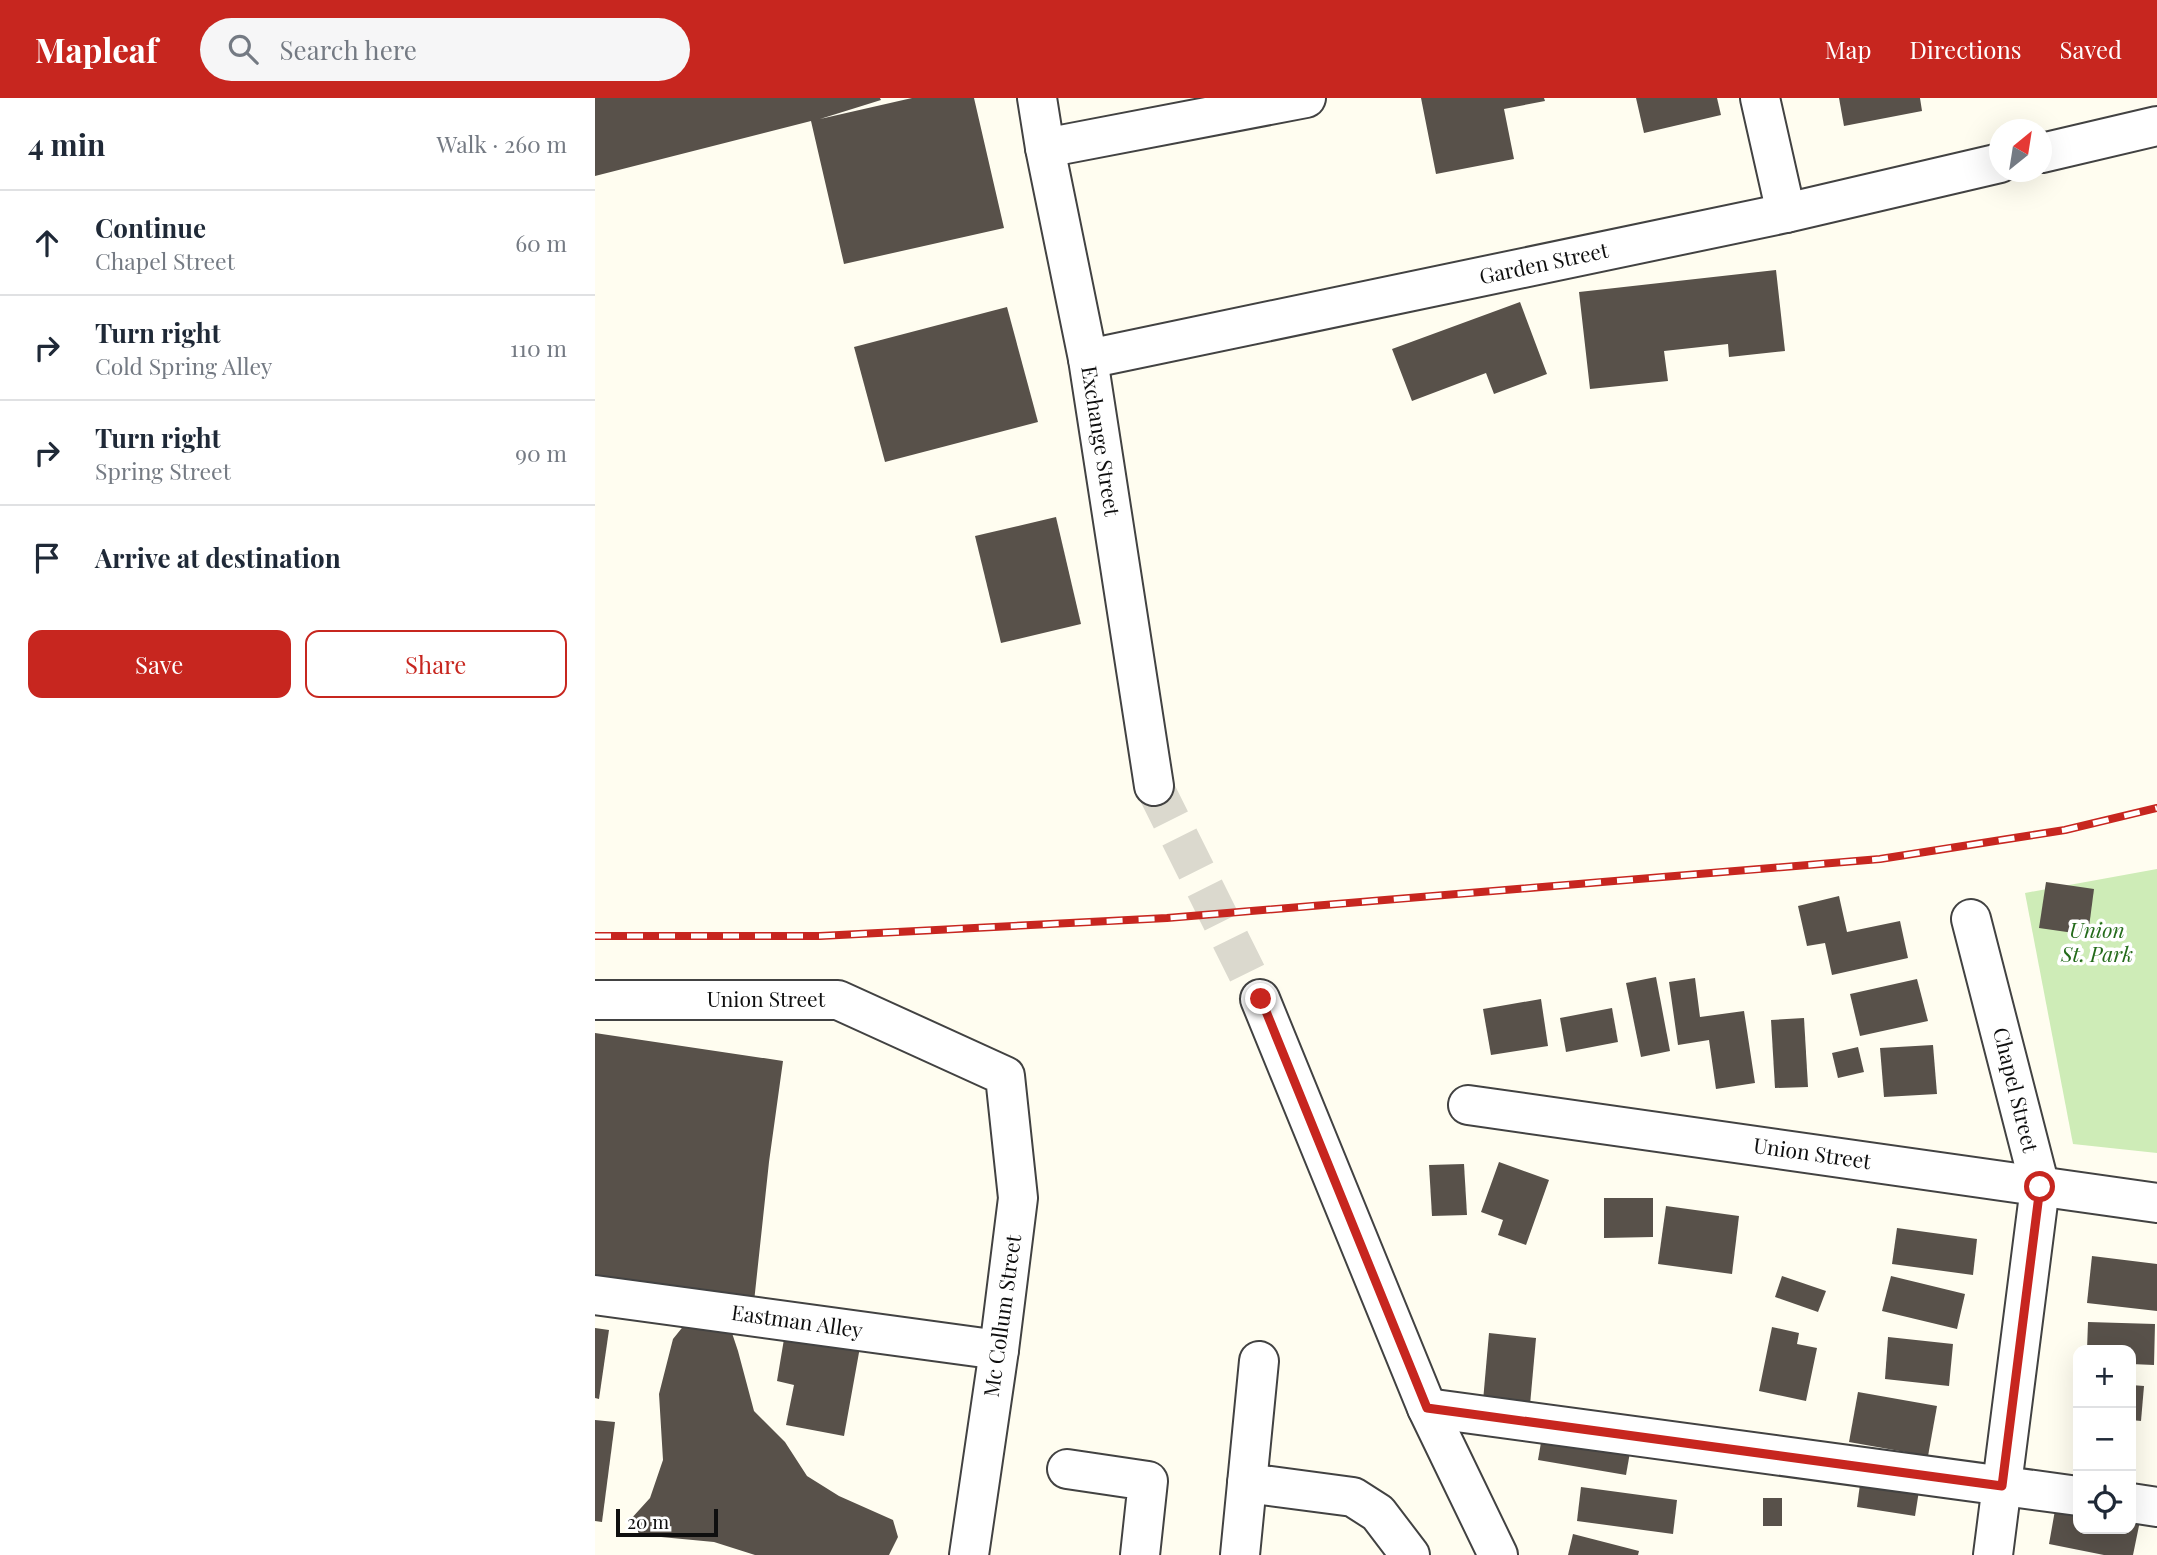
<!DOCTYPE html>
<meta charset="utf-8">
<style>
body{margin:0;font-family:"Playfair Display",serif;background:#f6f6f7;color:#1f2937}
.controls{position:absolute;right:21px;bottom:21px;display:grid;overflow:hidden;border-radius:14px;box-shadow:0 7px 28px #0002}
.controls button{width:63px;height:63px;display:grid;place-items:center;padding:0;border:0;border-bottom:2px solid #e0e1e3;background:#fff;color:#1f2937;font:35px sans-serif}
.compass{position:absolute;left:1394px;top:21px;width:63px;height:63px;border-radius:50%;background:#fff;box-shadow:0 7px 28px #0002;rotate:30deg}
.scale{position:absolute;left:21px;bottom:18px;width:102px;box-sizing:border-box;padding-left:7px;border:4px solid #0f0f0f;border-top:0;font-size:19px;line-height:24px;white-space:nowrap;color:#0f0f0f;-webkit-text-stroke:5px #fff;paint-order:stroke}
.stop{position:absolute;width:21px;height:21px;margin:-16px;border:5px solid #c7261f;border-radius:50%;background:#fff}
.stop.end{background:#c7261f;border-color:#fff;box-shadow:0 2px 7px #0008}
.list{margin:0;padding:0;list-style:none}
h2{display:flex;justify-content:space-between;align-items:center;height:91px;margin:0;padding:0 28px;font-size:30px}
h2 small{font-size:23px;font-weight:400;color:#747a83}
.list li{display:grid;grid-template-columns:46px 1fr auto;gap:21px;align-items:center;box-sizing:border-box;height:105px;padding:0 28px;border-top:2px solid #e0e1e3}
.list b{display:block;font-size:26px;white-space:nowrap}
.list p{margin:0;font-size:23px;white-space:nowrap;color:#747a83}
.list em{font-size:23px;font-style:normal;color:#747a83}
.actions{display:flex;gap:14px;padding:21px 28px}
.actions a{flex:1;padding:16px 0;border:2px solid #c7261f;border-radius:14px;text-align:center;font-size:24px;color:#c7261f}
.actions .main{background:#c7261f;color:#fff}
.icon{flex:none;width:38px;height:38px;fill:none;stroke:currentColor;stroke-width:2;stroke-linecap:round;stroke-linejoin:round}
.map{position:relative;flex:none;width:1562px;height:1457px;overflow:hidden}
header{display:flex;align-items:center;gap:42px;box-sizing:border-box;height:98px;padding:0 35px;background:#c7261f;color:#fff}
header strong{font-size:33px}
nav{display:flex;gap:38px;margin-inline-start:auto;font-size:24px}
.search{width:490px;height:63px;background:#f6f6f7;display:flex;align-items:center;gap:18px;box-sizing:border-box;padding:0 24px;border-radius:38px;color:#747a83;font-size:26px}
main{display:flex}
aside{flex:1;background:#fff}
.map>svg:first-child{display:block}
.green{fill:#ceecb7}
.building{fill:#58514a}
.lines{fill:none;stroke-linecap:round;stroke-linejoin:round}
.minor-tunnel{stroke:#dbd9ce;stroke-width:38;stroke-dasharray:38 19;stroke-linecap:butt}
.minor-casing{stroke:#424242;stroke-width:42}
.minor{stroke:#fff;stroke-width:38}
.rail-casing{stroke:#c7261f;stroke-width:8}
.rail{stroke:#fff;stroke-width:5;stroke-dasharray:16;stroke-linecap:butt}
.route{stroke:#c7261f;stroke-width:9}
.labels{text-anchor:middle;stroke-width:7;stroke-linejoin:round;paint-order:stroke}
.street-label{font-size:21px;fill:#0f0f0f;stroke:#fff}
.park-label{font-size:21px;font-style:italic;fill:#246b1b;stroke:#fff}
</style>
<header>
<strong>Mapleaf</strong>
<div class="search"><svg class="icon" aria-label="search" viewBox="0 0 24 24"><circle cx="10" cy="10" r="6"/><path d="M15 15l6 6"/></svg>Search here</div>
<nav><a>Map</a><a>Directions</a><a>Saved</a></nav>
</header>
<main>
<aside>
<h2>4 min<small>Walk · 260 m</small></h2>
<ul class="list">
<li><svg class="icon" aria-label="ahead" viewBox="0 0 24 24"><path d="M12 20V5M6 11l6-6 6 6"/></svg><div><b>Continue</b><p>Chapel Street</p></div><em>60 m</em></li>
<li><svg class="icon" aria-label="right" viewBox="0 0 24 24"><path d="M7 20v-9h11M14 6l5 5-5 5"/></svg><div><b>Turn right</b><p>Cold Spring Alley</p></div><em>110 m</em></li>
<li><svg class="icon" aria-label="right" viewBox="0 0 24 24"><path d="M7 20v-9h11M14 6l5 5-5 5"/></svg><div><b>Turn right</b><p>Spring Street</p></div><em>90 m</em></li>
<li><svg class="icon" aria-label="arrive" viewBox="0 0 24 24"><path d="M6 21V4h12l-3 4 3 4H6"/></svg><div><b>Arrive at destination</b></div></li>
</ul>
<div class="actions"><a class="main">Save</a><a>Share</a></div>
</aside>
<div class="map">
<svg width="1562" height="1457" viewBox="0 0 1562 1457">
<rect width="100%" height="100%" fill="#fffdf0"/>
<polygon class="green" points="1562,771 1562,1055 1478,1046 1430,795"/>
<g class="building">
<polygon points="0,0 285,0 286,2 225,21 317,0 379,0 409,130 249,166 216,23 0,78"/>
<polygon points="826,0 949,0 950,3 909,11 919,61 841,76"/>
<polygon points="1041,0 1122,0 1126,17 1049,35"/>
<polygon points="1244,0 1325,0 1327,13 1249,28"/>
<polygon points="1181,172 1190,253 1134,259 1133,246 1069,253 1073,283 995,291 984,194"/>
<polygon points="925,204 952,276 899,296 891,275 817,303 797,251"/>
<polygon points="412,209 443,324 290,364 259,249"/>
<polygon points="461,419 486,526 406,545 380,438"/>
<polygon points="1451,784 1499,791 1493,837 1444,830"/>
<polygon points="1244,798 1252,834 1305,823 1313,860 1237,877 1230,845 1212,848 1203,808"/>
<polygon points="1061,879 1075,953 1046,959 1031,885"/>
<polygon points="1100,880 1105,919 1149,913 1160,985 1121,991 1114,942 1083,947 1074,884"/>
<polygon points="1322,881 1333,923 1265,938 1255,896"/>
<polygon points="946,901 953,948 896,957 888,911"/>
<polygon points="1017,910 1023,944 971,954 965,920"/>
<polygon points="1209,920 1213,989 1180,990 1176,922"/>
<polygon points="0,935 188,963 174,1064 159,1204 0,1181"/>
<polygon points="1338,947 1342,996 1289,999 1285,950"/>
<polygon points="1263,949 1269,974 1243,980 1237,955"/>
<polygon points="904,1064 954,1082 931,1147 903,1137 908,1122 886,1114"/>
<polygon points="869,1066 872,1117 837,1118 834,1067"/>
<polygon points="1009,1100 1058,1100 1058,1139 1009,1140"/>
<polygon points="1071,1108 1144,1118 1137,1176 1063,1166"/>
<polygon points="1302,1130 1382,1141 1378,1177 1297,1166"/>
<polygon points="1497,1158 1562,1166 1562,1213 1492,1205"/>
<polygon points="1187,1178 1231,1193 1223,1214 1180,1199"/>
<polygon points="1296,1178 1370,1196 1362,1231 1287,1213"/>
<polygon points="103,1210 130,1214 143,1253 159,1313 190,1344 212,1378 244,1398 298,1422 303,1439 294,1457 160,1457 119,1444 45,1437 35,1422 55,1400 68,1362 64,1296 78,1241"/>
<polygon points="1493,1224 1560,1226 1559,1267 1536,1266 1536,1252 1492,1252"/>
<polygon points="1177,1229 1204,1235 1202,1246 1222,1250 1211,1303 1164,1293"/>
<polygon points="0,1230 14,1232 4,1301 0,1300"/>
<polygon points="190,1235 265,1249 249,1338 191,1327 199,1287 182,1283"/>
<polygon points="894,1235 941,1240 935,1307 888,1303"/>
<polygon points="1293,1239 1358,1246 1354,1288 1290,1281"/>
<polygon points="1536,1287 1549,1288 1546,1323 1536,1322"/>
<polygon points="1263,1294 1342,1308 1333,1358 1254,1344"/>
<polygon points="0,1322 20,1324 7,1424 0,1423"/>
<polygon points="949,1327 1037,1343 1031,1377 943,1362"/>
<polygon points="1267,1371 1326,1380 1320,1418 1262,1409"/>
<polygon points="986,1389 1082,1402 1078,1436 982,1423"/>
<rect x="1168" y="1400" width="19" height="28"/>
<polygon points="1462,1401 1483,1405 1483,1431 1536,1431 1536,1416 1546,1418 1538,1457 1509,1457 1454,1446"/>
<polygon points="978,1436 1044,1453 1043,1457 973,1457"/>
</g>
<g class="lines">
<polyline class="minor-tunnel" points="559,688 665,901"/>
<g class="minor-casing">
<g id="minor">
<polyline points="442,0 450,50 493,261 559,688"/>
<polyline points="1165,0 1191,115"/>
<polyline points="450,50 711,0"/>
<polyline points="1447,55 1562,28"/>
<polyline points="493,261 1191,115 1405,65"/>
<polyline points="1376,821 1445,1089 1398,1457"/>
<polyline points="665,901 832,1310 903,1457"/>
<polyline points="0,902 243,902 410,978 423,1100 404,1252 374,1457"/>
<polyline points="873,1007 1562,1105"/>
<polyline points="0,1197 404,1252"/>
<polyline points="832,1310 1483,1398"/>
<polyline points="472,1371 553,1383 545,1457"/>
<polyline points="652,1385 758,1399 783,1415 815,1457"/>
<polyline points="1536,1405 1562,1409"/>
<polyline points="645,1457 664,1263"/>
</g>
</g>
<use href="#minor" class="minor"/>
<g class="rail-casing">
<polyline id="rail" points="0,838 225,838 572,820 1285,761 1470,732 1562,710"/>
</g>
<use href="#rail" class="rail"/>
</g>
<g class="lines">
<polyline class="route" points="666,901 832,1310 1407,1388 1445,1089"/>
</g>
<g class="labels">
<g class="street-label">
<text transform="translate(949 166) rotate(-12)" y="7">Garden Street</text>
<text transform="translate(505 343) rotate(81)" y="7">Exchange Street</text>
<text x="171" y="909">Union Street</text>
<text transform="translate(1420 992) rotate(76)" y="7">Chapel Street</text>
<text transform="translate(1217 1056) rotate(8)" y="7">Union Street</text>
<text transform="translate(408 1218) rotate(-82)" y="7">Mc Collum Street</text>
<text transform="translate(202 1224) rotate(8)" y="7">Eastman Alley</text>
</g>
<g class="park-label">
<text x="1502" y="840">Union<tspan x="1502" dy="24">St. Park</tspan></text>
</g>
</g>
</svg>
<div class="controls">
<button>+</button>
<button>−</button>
<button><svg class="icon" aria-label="locate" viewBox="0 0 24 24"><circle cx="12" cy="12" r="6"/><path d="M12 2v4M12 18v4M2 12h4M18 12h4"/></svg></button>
</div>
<svg class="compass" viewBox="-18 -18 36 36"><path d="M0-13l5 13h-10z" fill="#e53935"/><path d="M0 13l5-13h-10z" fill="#747a83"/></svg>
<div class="scale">20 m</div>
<div class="stop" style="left:1445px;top:1089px"></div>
<div class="stop end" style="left:666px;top:901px"></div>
</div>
</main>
